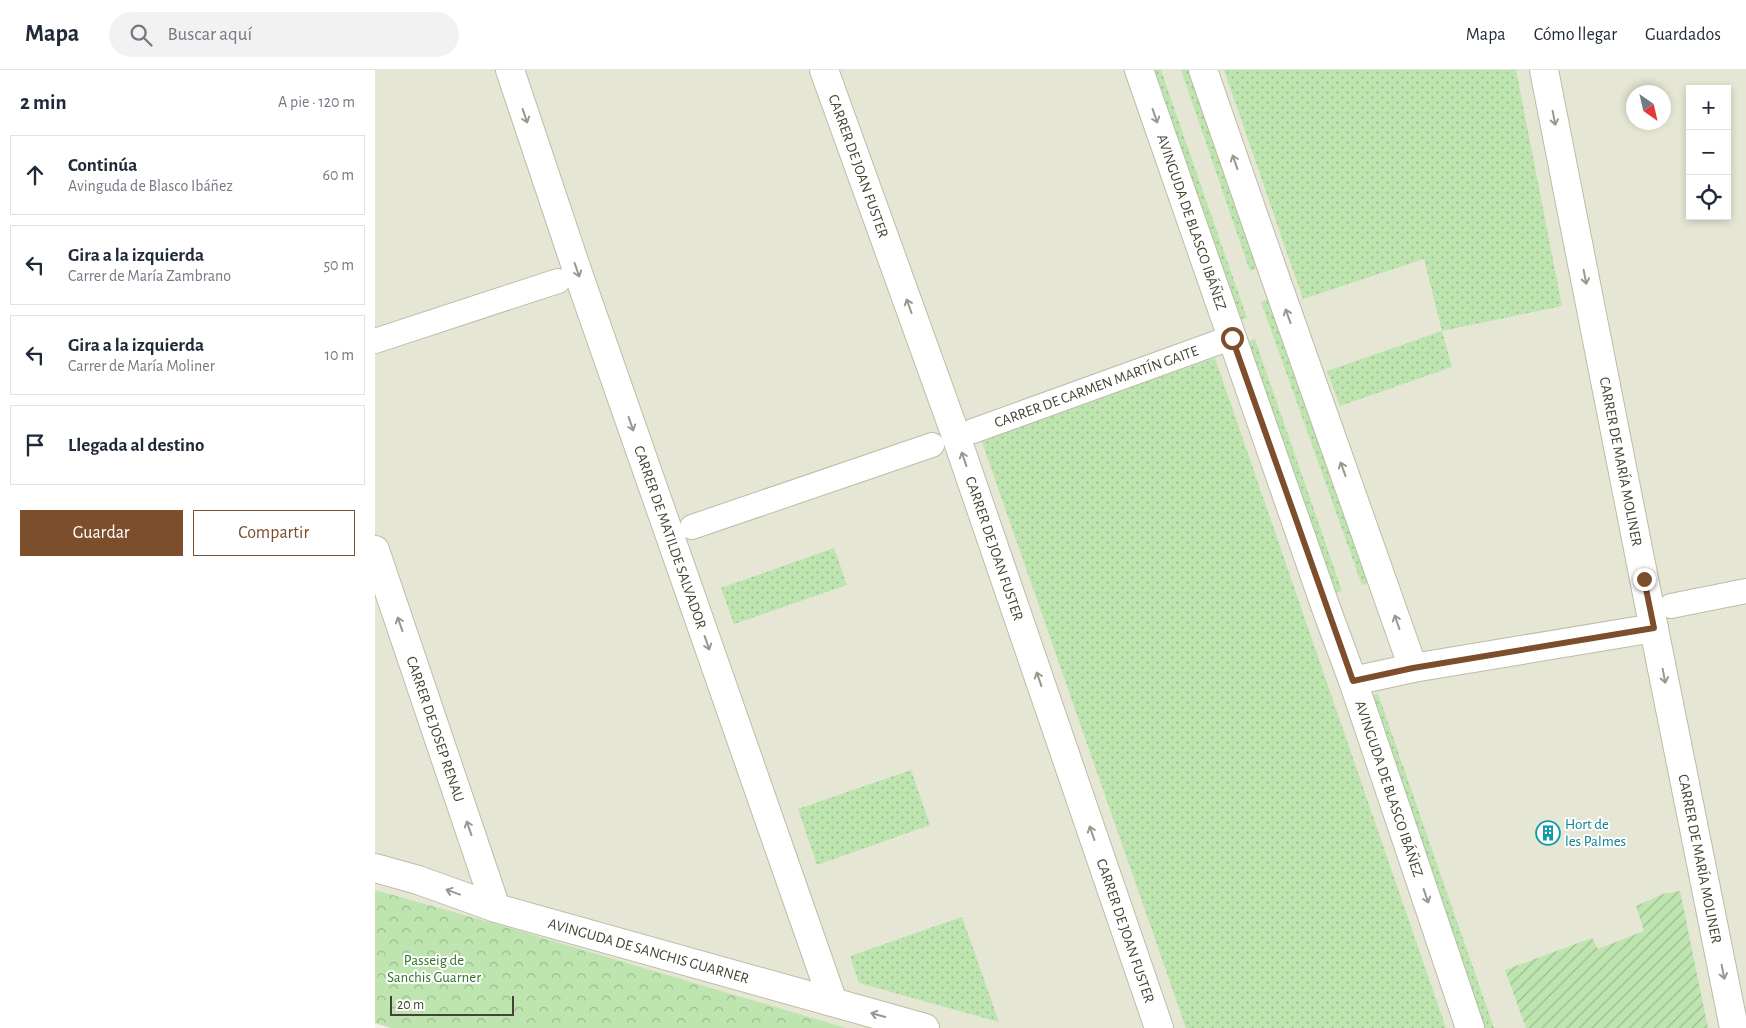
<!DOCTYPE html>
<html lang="es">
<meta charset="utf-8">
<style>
body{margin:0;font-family:"Alegreya Sans",sans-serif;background:#f2f2f3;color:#1f2937}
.controls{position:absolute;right:15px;top:15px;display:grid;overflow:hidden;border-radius:0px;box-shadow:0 2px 8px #0003}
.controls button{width:45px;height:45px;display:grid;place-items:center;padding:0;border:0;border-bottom:1px solid #e0e1e3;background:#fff;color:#1f2937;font:25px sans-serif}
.compass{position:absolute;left:1251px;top:15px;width:45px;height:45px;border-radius:50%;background:#fff;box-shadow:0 2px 8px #0003;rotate:146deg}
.scale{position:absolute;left:15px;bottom:12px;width:124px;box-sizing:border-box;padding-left:5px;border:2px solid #454336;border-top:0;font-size:14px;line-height:18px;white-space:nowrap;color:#454336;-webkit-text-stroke:4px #fff;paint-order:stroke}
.stop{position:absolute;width:15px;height:15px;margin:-11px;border:4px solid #7d4e2c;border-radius:50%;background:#fff}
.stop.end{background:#7d4e2c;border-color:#fff;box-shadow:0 1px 5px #0008}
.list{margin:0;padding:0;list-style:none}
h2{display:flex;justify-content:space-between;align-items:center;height:65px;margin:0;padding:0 20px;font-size:21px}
h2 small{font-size:16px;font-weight:400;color:#747a83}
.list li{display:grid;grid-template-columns:32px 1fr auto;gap:15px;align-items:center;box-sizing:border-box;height:80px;margin:0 10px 10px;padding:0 10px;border:1px solid #e0e1e3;border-radius:0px}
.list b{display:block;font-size:19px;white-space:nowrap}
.list p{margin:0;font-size:16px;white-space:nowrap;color:#747a83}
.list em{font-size:16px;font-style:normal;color:#747a83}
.actions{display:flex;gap:10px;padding:15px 20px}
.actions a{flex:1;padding:11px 0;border:1px solid #7d4e2c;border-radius:0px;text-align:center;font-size:18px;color:#7d4e2c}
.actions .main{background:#7d4e2c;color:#fff}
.icon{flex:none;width:28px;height:28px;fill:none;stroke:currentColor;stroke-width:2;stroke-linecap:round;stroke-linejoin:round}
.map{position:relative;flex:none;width:1371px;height:958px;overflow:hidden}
header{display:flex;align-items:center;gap:30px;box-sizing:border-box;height:70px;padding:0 25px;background:#fff;border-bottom:1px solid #e0e1e3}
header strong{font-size:24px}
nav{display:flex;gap:28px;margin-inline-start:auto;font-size:18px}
.search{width:350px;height:45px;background:#f2f2f3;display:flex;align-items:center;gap:12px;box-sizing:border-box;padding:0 18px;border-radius:28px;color:#747a83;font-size:19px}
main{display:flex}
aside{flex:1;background:#fff}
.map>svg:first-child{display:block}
.residential{fill:#e6e6d4;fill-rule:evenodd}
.grass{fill:url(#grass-dots)}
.park{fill:url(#park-crowns)}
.garden{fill:url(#garden-furrows)}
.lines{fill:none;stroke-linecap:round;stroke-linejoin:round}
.pedestrian-casing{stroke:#bdbca9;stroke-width:26}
.minor-casing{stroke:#bdbca9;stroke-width:30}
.pedestrian{stroke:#fff;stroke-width:24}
.minor{stroke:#fff;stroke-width:28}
.oneway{stroke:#999890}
.route{stroke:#7d4e2c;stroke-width:6}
.labels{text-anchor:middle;stroke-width:4;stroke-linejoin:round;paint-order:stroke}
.street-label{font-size:15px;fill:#454336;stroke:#fff}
.culture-label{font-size:15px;fill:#0d838f;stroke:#fff;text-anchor:start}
.park-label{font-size:15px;fill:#31742b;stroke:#fff}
</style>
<header>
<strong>Mapa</strong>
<div class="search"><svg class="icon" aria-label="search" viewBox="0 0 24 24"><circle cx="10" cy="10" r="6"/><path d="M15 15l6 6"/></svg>Buscar aquí</div>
<nav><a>Mapa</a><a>Cómo llegar</a><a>Guardados</a></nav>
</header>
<main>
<aside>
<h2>2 min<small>A pie · 120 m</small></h2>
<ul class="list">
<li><svg class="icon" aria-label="ahead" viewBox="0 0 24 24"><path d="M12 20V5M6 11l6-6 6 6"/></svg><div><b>Continúa</b><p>Avinguda de Blasco Ibáñez</p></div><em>60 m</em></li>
<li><svg class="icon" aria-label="left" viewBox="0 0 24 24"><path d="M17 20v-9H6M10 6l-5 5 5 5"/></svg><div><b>Gira a la izquierda</b><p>Carrer de María Zambrano</p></div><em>50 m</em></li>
<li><svg class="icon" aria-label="left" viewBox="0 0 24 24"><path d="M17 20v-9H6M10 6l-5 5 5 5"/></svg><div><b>Gira a la izquierda</b><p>Carrer de María Moliner</p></div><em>10 m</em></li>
<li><svg class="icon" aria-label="arrive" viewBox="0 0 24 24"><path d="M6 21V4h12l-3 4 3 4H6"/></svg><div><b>Llegada al destino</b></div></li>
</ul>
<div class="actions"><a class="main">Guardar</a><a>Compartir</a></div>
</aside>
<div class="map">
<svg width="1371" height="958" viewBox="0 0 1371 958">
<defs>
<pattern id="grass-dots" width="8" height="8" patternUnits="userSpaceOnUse" patternTransform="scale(1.25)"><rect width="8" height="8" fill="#bee5b0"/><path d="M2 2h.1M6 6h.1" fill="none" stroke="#9cbb90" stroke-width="1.8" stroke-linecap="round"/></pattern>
<pattern id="park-crowns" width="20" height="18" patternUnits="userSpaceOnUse" patternTransform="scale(1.25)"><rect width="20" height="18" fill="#bee5b0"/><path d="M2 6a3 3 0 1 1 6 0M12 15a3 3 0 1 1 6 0" fill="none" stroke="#9cbb90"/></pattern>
<pattern id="garden-furrows" width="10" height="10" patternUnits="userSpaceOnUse" patternTransform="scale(1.25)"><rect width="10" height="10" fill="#bee5b0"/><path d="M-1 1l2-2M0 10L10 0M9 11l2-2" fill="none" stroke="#9cbb90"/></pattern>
</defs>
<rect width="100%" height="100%" fill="#f2f2e6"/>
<path class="residential" d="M0 0H1371V958H16L0 953ZM1315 19H1352V146H1315ZM1258 22H1288V52H1258Z"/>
<g class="grass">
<polygon points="773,0 786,0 872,248 860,251"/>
<polygon points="806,0 818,0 886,197 875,201"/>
<polygon points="849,0 1141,0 1187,236 1067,261 1077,297 965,336 952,301 1067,261 1049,189 928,229"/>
<polygon points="898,227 999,511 987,515 886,232"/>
<polygon points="880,269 967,521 956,524 867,274"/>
<polygon points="840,288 1071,958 811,958 606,369"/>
<polygon points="459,478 472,515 359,554 346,518"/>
<polygon points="1003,624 1119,958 1107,958 996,626"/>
<polygon points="536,700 555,755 442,795 423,739"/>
<polygon points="587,847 624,952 484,913 475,886"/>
</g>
<polygon class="park" points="0,820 121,854 471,958 16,958 0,953"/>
<polygon class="garden" points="1305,821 1333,958 1151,958 1130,900 1217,868 1223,879 1269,861 1261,836 1288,824"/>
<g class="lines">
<g class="pedestrian-casing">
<g id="pedestrian">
<polyline points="0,271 183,211"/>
<path id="s1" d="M598 361 844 272"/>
<polyline points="317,457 557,375"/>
<polyline points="1296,536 1371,521"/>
</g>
</g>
<g class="minor-casing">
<g id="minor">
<path id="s2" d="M135 0 203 203 458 932"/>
<path id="s3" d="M449 0 581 366 784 958"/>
<path id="s4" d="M764 0 952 541 978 611 1095 958"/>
<polyline points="828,0 900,207 1038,598"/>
<path id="s5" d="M1169 0 1269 509 1359 958"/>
<path id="s6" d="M0 480 121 838"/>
<polyline points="978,611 1038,598 1279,558"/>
<path id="s7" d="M0 798 43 810 121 838 550 958"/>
</g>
</g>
<use href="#pedestrian" class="pedestrian"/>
<use href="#minor" class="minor"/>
</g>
<defs><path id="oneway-shaft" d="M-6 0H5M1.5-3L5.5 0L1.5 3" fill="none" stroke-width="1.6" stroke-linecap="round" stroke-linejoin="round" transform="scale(1.25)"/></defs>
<g class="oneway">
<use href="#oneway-shaft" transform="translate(150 46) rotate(71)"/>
<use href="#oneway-shaft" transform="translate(780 46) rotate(71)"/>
<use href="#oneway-shaft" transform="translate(1179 48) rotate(79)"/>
<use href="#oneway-shaft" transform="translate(860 92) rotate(-109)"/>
<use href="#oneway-shaft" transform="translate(202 200) rotate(71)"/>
<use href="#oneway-shaft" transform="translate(1210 207) rotate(79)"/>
<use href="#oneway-shaft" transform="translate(534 236) rotate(-110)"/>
<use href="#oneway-shaft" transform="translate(913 246) rotate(-110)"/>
<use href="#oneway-shaft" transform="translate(256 354) rotate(71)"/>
<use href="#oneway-shaft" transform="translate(589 389) rotate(-109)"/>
<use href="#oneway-shaft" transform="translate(968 399) rotate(-110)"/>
<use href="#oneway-shaft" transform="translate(1022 552) rotate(-109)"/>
<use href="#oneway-shaft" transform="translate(25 554) rotate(-109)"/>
<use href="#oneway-shaft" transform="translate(332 573) rotate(71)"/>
<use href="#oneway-shaft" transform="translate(1289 606) rotate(79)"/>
<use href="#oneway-shaft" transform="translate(664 609) rotate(-109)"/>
<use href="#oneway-shaft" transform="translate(94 758) rotate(-109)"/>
<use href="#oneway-shaft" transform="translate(717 763) rotate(-109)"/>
<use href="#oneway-shaft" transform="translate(78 822) rotate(-160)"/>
<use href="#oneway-shaft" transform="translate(1051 826) rotate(71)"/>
<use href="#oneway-shaft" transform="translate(1348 902) rotate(79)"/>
<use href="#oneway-shaft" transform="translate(503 945) rotate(-164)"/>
</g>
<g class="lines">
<polyline class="route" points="857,268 978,611 1038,598 1279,558 1269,509"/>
</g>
<defs>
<g id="building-ring" transform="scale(1.25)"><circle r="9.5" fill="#fff" stroke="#0f9aa8" stroke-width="1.5"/><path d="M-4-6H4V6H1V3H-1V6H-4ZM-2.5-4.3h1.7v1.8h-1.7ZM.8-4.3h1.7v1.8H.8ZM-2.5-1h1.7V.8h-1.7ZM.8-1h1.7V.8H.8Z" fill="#0f9aa8"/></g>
</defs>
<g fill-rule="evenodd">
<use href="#building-ring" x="1173" y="763"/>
</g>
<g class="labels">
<g class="street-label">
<text dy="5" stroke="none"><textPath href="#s3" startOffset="102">CARRER DE JOAN FUSTER</textPath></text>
<text dy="5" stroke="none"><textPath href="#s4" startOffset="161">AVINGUDA DE BLASCO IBÁÑEZ</textPath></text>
<text dy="5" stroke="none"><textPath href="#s1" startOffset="131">CARRER DE CARMEN MARTÍN GAITE</textPath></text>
<text dy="5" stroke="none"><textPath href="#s5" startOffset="399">CARRER DE MARÍA MOLINER</textPath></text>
<text dy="5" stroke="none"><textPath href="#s2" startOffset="494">CARRER DE MATILDE SALVADOR</textPath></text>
<text dy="5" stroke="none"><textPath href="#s3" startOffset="508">CARRER DE JOAN FUSTER</textPath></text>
<text dy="5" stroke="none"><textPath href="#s6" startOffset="189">CARRER DE JOSEP RENAU</textPath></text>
<text dy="5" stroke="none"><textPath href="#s4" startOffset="761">AVINGUDA DE BLASCO IBÁÑEZ</textPath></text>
<text dy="5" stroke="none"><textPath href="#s5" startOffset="804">CARRER DE MARÍA MOLINER</textPath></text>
<text dy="5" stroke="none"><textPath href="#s3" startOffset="912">CARRER DE JOAN FUSTER</textPath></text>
<text dy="5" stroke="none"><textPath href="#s7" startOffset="286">AVINGUDA DE SANCHIS GUARNER</textPath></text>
</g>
<g class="culture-label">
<text x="1190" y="759">Hort de<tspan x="1190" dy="17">les Palmes</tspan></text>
</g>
<g class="park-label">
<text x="59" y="895">Passeig de<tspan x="59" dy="17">Sanchis Guarner</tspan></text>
</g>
</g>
</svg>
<div class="controls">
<button>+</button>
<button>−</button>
<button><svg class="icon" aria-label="locate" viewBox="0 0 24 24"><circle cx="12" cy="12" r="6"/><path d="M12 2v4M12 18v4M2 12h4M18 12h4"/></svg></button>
</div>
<svg class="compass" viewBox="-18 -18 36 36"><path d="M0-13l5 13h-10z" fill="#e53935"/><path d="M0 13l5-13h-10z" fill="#747a83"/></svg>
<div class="scale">20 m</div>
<div class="stop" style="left:857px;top:268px"></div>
<div class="stop end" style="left:1269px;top:509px"></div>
</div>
</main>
